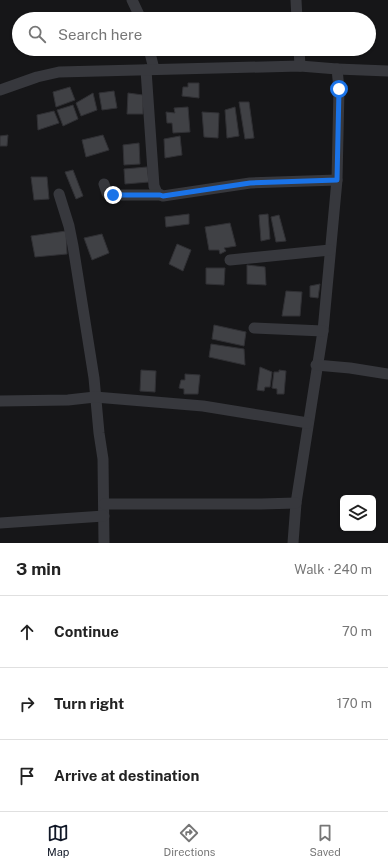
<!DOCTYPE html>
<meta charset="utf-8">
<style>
body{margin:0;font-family:"Public Sans",sans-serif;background:#f2f2f2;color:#222}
.controls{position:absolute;right:12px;bottom:12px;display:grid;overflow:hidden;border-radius:6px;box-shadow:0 1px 3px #0004}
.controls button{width:36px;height:36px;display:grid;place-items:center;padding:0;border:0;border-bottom:1px solid #e0e0e0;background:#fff;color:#222;font:20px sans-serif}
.stop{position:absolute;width:12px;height:12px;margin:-9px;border:3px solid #1a73e8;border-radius:50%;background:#fff}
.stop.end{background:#1a73e8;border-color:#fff;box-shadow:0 1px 4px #0008}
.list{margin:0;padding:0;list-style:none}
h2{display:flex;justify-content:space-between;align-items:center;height:52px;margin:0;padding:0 16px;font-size:17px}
h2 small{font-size:13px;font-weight:400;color:#767676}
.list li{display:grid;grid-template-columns:26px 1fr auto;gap:12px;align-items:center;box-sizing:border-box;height:72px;padding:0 16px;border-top:1px solid #e0e0e0}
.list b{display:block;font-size:15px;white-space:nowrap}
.list em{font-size:13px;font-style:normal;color:#767676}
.icon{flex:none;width:22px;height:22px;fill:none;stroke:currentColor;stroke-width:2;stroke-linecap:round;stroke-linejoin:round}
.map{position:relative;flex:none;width:388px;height:543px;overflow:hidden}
.search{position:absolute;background:#fff;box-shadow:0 1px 3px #0004;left:12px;right:12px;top:12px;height:44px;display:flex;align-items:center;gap:10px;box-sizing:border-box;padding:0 14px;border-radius:22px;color:#767676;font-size:15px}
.sheet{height:268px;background:#fff}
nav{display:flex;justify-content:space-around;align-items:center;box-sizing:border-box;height:56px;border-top:1px solid #e0e0e0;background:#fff;font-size:11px;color:#767676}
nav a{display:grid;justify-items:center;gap:2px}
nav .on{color:#111827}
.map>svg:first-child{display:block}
.building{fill:#404145;stroke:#303034}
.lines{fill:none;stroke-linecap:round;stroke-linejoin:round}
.minor{stroke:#37383d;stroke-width:11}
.route{stroke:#1a73e8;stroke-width:5}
</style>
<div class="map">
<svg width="388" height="543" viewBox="0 0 388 543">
<rect width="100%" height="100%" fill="#161618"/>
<g class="building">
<polygon points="188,83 199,83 199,98 182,96 183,87 188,87"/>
<polygon points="70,87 75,100 56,107 53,92"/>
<polygon points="114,91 117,108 102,110 99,93"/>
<polygon points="93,93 97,110 81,116 76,103"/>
<polygon points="128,93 143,95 143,114 127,114"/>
<polygon points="239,102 249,102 254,138 245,139"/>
<polygon points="73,105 78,119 63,126 57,110"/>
<polygon points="188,107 190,132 173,133 172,123 167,123 166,112 175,113 174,108"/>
<polygon points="235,107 239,136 227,138 225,110"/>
<polygon points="54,111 59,123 38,130 37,115"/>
<polygon points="202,112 219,113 218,138 204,137"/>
<polygon points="8,135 7,146 0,146 0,136"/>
<polygon points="103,135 109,150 86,157 82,140"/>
<polygon points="180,136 182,155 165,158 164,139"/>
<polygon points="139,143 140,164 124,165 123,145"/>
<polygon points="147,167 149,182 125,184 124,169"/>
<polygon points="73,170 83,196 76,199 65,172"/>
<polygon points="31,177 47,177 49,199 34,200"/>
<polygon points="189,214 189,224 166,227 165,217"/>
<polygon points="268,214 270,239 261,241 259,215"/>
<polygon points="279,215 286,241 276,242 271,217"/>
<polygon points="230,223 236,246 224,248 226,251 220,254 219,250 209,250 205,227"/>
<polygon points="66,231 67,254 35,257 31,236"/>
<polygon points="102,234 109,253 92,260 84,238"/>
<polygon points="177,244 191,250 183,271 169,264"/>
<polygon points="247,265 265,267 266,285 247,284"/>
<polygon points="206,268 225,268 224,285 206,284"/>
<polygon points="320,284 318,298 310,297 310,286"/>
<polygon points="286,291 302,292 300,316 282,316"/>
<polygon points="214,325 246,332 244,346 212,339"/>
<polygon points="211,344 244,349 245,365 209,357"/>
<polygon points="260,367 272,372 270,387 265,387 264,391 257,390"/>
<polygon points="141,370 156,371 155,392 140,391"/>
<polygon points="279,370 286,371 284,394 277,394 277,389 272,388 274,372 279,372"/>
<polygon points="185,374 200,375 198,394 184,394 184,389 179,388 181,380 185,380"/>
</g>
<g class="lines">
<g class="minor">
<polyline points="132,0 141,19"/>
<polyline points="296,0 297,19"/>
<polyline points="149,49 154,69"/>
<polyline points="299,49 300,66"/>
<polyline points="337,69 388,71"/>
<polyline points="146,70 154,186 157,193 163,196 250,183 337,180"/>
<polyline points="0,90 37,77 59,72 300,66 337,69 339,89 337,180 323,331 296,503 293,543"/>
<polyline points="104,184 107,193 110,195 160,195"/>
<polyline points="59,194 69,226 73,246 94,378 99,433 103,459 104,543"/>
<polyline points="230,260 330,250"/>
<polyline points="254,328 323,331"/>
<polyline points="316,365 350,368 388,374"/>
<polyline points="0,401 68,400 95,397 203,406 308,423"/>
<polyline points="104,504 261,504 296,503"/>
<polyline points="0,523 104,516"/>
</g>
</g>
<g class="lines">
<polyline class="route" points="113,195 160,195 163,196 250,183 337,180 339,89"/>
</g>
</svg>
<div class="controls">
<button><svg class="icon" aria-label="layers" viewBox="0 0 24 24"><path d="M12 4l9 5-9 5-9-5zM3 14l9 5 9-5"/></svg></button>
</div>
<div class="stop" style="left:339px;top:89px"></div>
<div class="stop end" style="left:113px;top:195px"></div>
<div class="search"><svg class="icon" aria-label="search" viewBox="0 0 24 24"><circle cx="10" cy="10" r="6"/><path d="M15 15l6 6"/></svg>Search here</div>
</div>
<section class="sheet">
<h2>3 min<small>Walk · 240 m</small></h2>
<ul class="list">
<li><svg class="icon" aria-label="ahead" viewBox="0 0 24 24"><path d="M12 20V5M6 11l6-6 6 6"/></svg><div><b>Continue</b></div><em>70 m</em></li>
<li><svg class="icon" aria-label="right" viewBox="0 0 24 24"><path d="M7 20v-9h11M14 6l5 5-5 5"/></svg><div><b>Turn right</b></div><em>170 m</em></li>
<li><svg class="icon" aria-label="arrive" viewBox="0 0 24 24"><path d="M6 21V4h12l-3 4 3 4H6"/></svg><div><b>Arrive at destination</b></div></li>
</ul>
</section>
<nav>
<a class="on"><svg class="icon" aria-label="map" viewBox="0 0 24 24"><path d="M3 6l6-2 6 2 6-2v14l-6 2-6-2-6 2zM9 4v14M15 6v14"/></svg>Map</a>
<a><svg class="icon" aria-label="directions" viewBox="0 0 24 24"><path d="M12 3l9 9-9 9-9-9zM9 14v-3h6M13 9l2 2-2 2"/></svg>Directions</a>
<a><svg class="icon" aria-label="saved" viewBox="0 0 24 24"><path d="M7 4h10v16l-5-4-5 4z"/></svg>Saved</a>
</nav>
